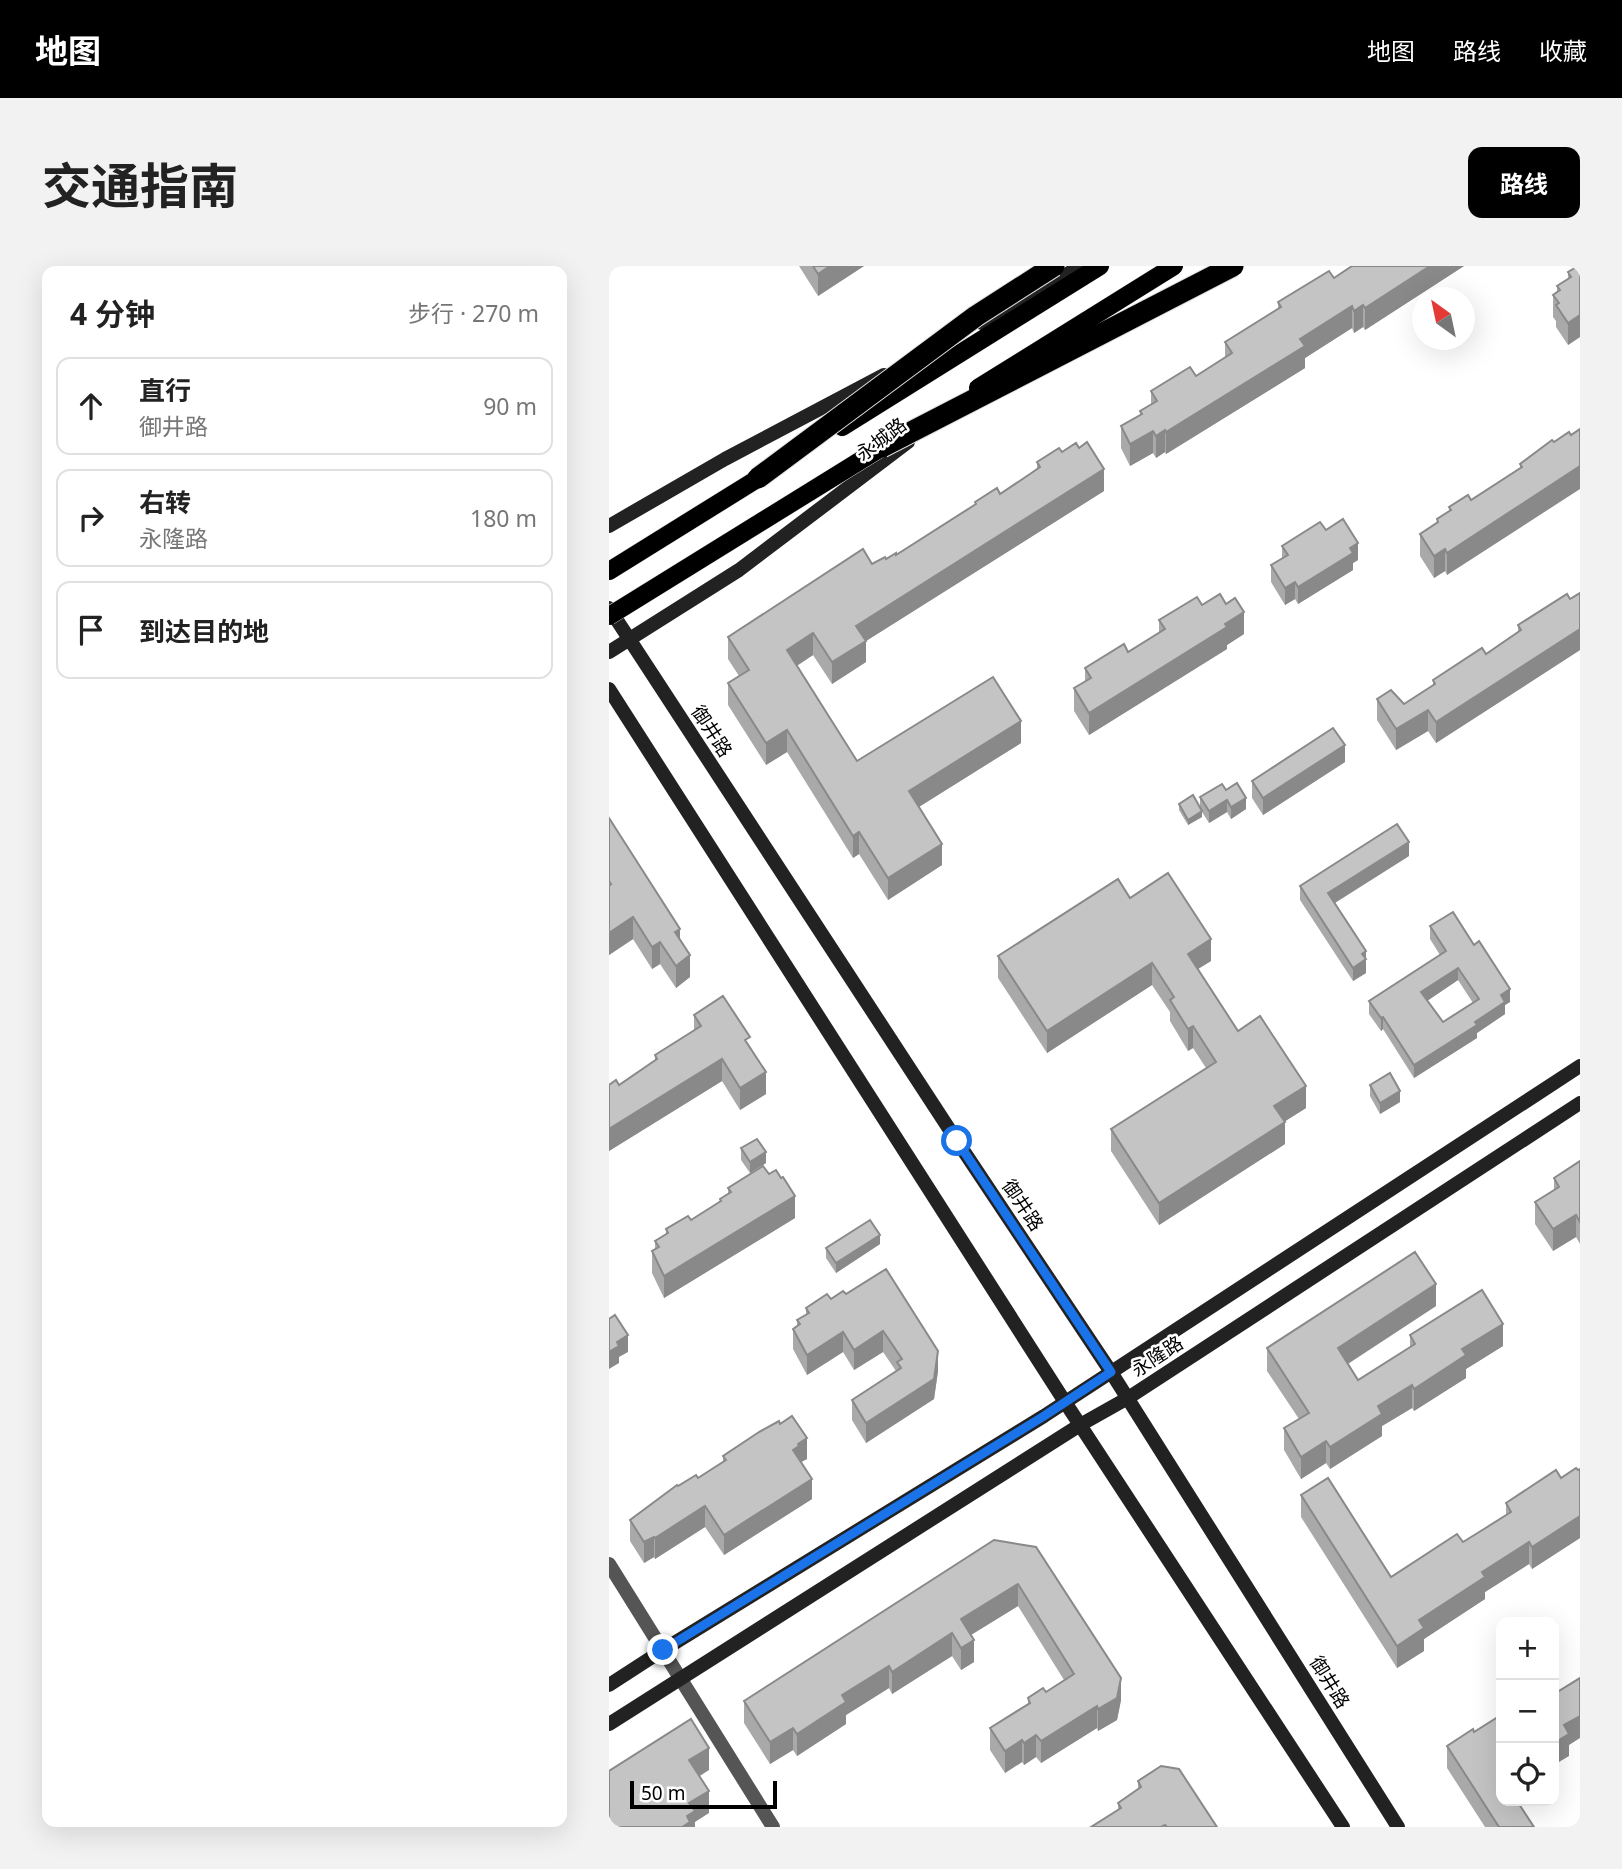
<!DOCTYPE html>
<html lang="zh">
<meta charset="utf-8">
<style>
body{margin:0;font-family:"Noto Sans","Noto Sans SC",sans-serif;background:#f2f2f2;color:#222}
.controls{position:absolute;right:21px;bottom:21px;display:grid;overflow:hidden;border-radius:14px;box-shadow:0 7px 28px #0002}
.controls button{width:63px;height:63px;display:grid;place-items:center;padding:0;border:0;border-bottom:2px solid #e0e0e0;background:#fff;color:#222;font:35px sans-serif}
.compass{position:absolute;left:803px;top:21px;width:63px;height:63px;border-radius:50%;background:#fff;box-shadow:0 7px 28px #0002;rotate:327deg}
.scale{position:absolute;left:21px;bottom:18px;width:147px;box-sizing:border-box;padding-left:7px;border:4px solid #000;border-top:0;font-size:19px;line-height:24px;white-space:nowrap;color:#000;-webkit-text-stroke:5px #fff;paint-order:stroke}
.stop{position:absolute;width:21px;height:21px;margin:-16px;border:5px solid #1a73e8;border-radius:50%;background:#fff}
.stop.end{background:#1a73e8;border-color:#fff;box-shadow:0 2px 7px #0008}
.list{margin:0;padding:0;list-style:none}
h2{display:flex;justify-content:space-between;align-items:center;height:91px;margin:0;padding:0 28px;font-size:30px}
h2 small{font-size:23px;font-weight:400;color:#767676}
.list li{display:grid;grid-template-columns:46px 1fr auto;gap:21px;align-items:center;box-sizing:border-box;height:98px;margin:0 14px 14px;padding:0 14px;border:2px solid #e0e0e0;border-radius:14px}
.list b{display:block;font-size:26px;white-space:nowrap}
.list p{margin:0;font-size:23px;white-space:nowrap;color:#767676}
.list em{font-size:23px;font-style:normal;color:#767676}
.icon{flex:none;width:38px;height:38px;fill:none;stroke:currentColor;stroke-width:2;stroke-linecap:round;stroke-linejoin:round}
.map{position:relative;flex:none;width:971px;height:1561px;overflow:hidden;border-radius:14px}
header{display:flex;align-items:center;gap:42px;box-sizing:border-box;height:98px;padding:0 35px;background:#000;color:#fff}
header strong{font-size:33px}
nav{display:flex;gap:38px;margin-inline-start:auto;font-size:24px}
.intro{display:flex;align-items:center;justify-content:space-between;box-sizing:border-box;height:168px;padding:0 42px}
h1{margin:0;font-size:49px}
.button{padding:18px 32px;border-radius:14px;background:#000;color:#fff;font-size:24px;font-weight:700}
main{display:flex;gap:42px;padding:0 42px}
aside{flex:1;background:#fff;border-radius:14px;box-shadow:0 7px 28px #0002}
.map>svg:first-child{display:block}
.lines{fill:none;stroke-linecap:round;stroke-linejoin:round}
.primary-casing{stroke:#dbdbdb;stroke-width:19}
.street{stroke:#555;stroke-width:14}
.secondary{stroke:#222;stroke-width:14}
.primary{stroke:#000;stroke-width:18}
.primary-bridge-casing{stroke:#dbdbdb;stroke-width:19;stroke-linecap:butt}
.highway-bridge-casing{stroke:#dbdbdb;stroke-width:23;stroke-linecap:butt}
.primary-bridge{stroke:#000;stroke-width:18}
.highway-bridge{stroke:#000;stroke-width:21}
.wall{fill:#a9a9a9;fill-rule:evenodd}
.shaded-wall{fill:#898989}
.building{fill:#c4c4c4;stroke:#898989;stroke-width:2;fill-rule:evenodd}
.route{stroke:#1a73e8;stroke-width:9}
.labels{text-anchor:middle;stroke-width:5;stroke-linejoin:round;paint-order:stroke}
.street-label{font-size:19px;fill:#000;stroke:#fff}
</style>
<header>
<strong>地图</strong>
<nav><a>地图</a><a>路线</a><a>收藏</a></nav>
</header>
<div class="intro"><h1>交通指南</h1><a class="button">路线</a></div>
<main>
<aside>
<h2>4 分钟<small>步行 · 270 m</small></h2>
<ul class="list">
<li><svg class="icon" aria-label="ahead" viewBox="0 0 24 24"><path d="M12 20V5M6 11l6-6 6 6"/></svg><div><b>直行</b><p>御井路</p></div><em>90 m</em></li>
<li><svg class="icon" aria-label="right" viewBox="0 0 24 24"><path d="M7 20v-9h11M14 6l5 5-5 5"/></svg><div><b>右转</b><p>永隆路</p></div><em>180 m</em></li>
<li><svg class="icon" aria-label="arrive" viewBox="0 0 24 24"><path d="M6 21V4h12l-3 4 3 4H6"/></svg><div><b>到达目的地</b></div></li>
</ul>
</aside>
<div class="map">
<svg width="971" height="1561" viewBox="0 0 971 1561">
<rect width="100%" height="100%" fill="#fff"/>
<g class="lines">
<g class="primary-casing">
<g id="primary">
<polyline points="233,161 491,0"/>
<polyline points="0,305 161,205"/>
</g>
</g>
<polyline class="street" points="0,1298 164,1561"/>
<g class="secondary">
<polyline points="373,57 472,0"/>
<polyline points="0,260 116,193 275,109"/>
<polyline points="0,342 348,875 502,1106 789,1561"/>
<polyline points="0,386 130,304 299,176"/>
<polyline points="0,423 456,1136 734,1561"/>
<polyline points="0,1419 54,1384 435,1150 971,800"/>
<polyline points="0,1458 471,1159 519,1132 971,837"/>
</g>
<use href="#primary" class="primary"/>
<g class="primary-bridge-casing">
<g id="primary-bridge">
<polyline points="369,122 565,0"/>
<polyline points="0,350 283,175"/>
</g>
</g>
<g class="highway-bridge-casing">
<g id="highway-bridge">
<polyline points="273,181 624,0"/>
<polyline points="149,212 367,50 445,0"/>
</g>
</g>
<use href="#primary-bridge" class="primary-bridge"/>
<use href="#highway-bridge" class="highway-bridge"/>
</g>
<g class="wall">
<polygon points="190,0 255,0 209,30"/>
<polygon points="855,0 756,64 754,61 745,67 743,62 696,92 696,102 557,188 556,186 547,192 544,187 521,200 512,182 512,160 531,149 531,145 542,139 542,125 587,110 616,91 616,76 669,43 669,36 725,12"/>
<polygon points="971,0 971,71 959,79 947,61 947,55 944,51 944,29 948,26 948,20 959,13 959,6"/>
<polygon points="943,174 838,309 836,305 825,312 811,290 811,268 828,257 828,253 840,245 840,241 862,234 911,202 911,198"/>
<polygon points="453,186 495,225 257,375 257,396 223,418 204,389 188,400 248,495 412,477 310,541 333,599 279,634 250,588 244,592 178,486 157,499 119,439 119,417 130,410 119,393 119,371 263,298 287,289 366,239 366,236 391,228 428,203 428,196"/>
<polygon points="717,264 749,294 744,297 744,304 689,338 686,333 676,339 662,316 662,299 673,293 673,280"/>
<polygon points="971,327 971,384 827,477 819,465 787,484 768,454 768,433 795,438 824,420 824,414 877,388 909,366 909,359"/>
<polygon points="593,339 635,368 618,379 618,383 480,469 465,445 465,422 476,416 476,402 519,386 550,367 550,354"/>
<polygon points="736,496 654,549 643,532 643,515"/>
<polygon points="617,524 637,543 622,553 618,546 600,557 593,546 593,551 579,559 570,544 570,538 591,541 591,531"/>
<polygon points="0,552 71,674 81,711 67,722 51,698 43,703 24,673 0,689"/>
<polygon points="800,590 726,637 757,685 757,707 744,715 691,634 691,620"/>
<polygon points="521,632 602,695 589,703 629,765 697,842 675,856 676,878 550,959 502,885 502,863 597,802 584,782 579,785 561,755 561,746 543,719 438,787 389,712 389,690"/>
<path d="M821 660 901 736 896 739V748L868 767V772L805 812 774 763 772 765 760 748V735L831 689 821 673ZM849 714 864 737 834 756 818 735Z"/>
<polygon points="85,749 141,780 157,828 131,844 113,815 0,885 0,819 10,819 46,795 46,789 85,765"/>
<polygon points="761,819 791,836 771,848 761,830"/>
<polygon points="132,882 157,897 141,907 132,894"/>
<polygon points="971,895 971,978 967,971 944,985 926,958 926,936 945,924 945,912"/>
<polygon points="119,922 186,952 55,1032 43,1007 43,985 46,983 46,975 57,969 57,963 82,954 111,936 111,933 119,928"/>
<polygon points="271,978 227,1007 217,992 217,982"/>
<polygon points="237,1028 329,1105 325,1133 257,1177 243,1154 243,1134 287,1105 274,1086 245,1104 234,1086 198,1109 184,1083 184,1063 188,1060 188,1054 197,1048 197,1042"/>
<polygon points="827,1040 739,1098 749,1114 801,1081 801,1069 894,1080 857,1103 857,1112 805,1145 803,1142 773,1160 773,1170 721,1203 717,1197 692,1213 675,1184 675,1162 690,1153 658,1105 658,1082"/>
<polygon points="114,1190 198,1193 192,1196 203,1233 115,1289 96,1261 46,1293 45,1291 35,1297 21,1275 21,1254 69,1220 89,1212 114,1196"/>
<polygon points="971,1203 971,1272 923,1303 920,1298 876,1326 876,1333 815,1373 815,1385 788,1402 692,1251 692,1229 782,1311 854,1276 897,1249 897,1237"/>
<polygon points="385,1274 512,1434 508,1454 489,1465 488,1462 432,1497 427,1491 415,1499 413,1496 396,1507 381,1484 381,1462 419,1439 419,1432 437,1426 455,1414 409,1340 362,1369 365,1396 352,1404 343,1390 283,1428 280,1422 237,1449 237,1458 188,1490 184,1484 161,1498 135,1457 135,1435"/>
<polygon points="838,1480 892,1535 925,1561 876,1561 838,1502"/>
<polygon points="529,1515 608,1561 482,1561 509,1545 509,1537 529,1524"/>
</g>
<g class="shaded-wall">
<polygon points="221,0 255,0 209,30 209,8"/>
<polygon points="821,0 855,0 756,64 756,42"/>
<polygon points="754,39 754,61 745,67 745,45"/>
<polygon points="743,40 743,62 696,92 696,102 557,188 557,166 691,73"/>
<polygon points="971,49 971,71 959,79 959,57"/>
<polygon points="556,164 556,186 547,192 547,170"/>
<polygon points="544,165 544,187 521,200 521,178"/>
<polygon points="971,200 971,223 838,309 838,287"/>
<polygon points="495,203 495,225 257,375 257,396 223,418 223,396 247,360"/>
<polygon points="749,277 749,294 744,297 744,304 689,338 689,321"/>
<polygon points="836,283 836,305 825,312 825,290"/>
<polygon points="686,316 686,333 676,339 676,322"/>
<polygon points="635,346 635,368 618,379 618,383 480,469 480,447"/>
<polygon points="971,363 971,384 827,477 827,456"/>
<polygon points="204,367 204,389 178,406 178,384"/>
<polygon points="819,444 819,465 787,484 787,463"/>
<polygon points="412,455 412,477 300,547 300,525"/>
<polygon points="178,464 178,486 157,499 157,477"/>
<polygon points="736,479 736,496 654,549 654,532"/>
<polygon points="637,532 637,543 622,553 622,541"/>
<polygon points="618,534 618,546 600,557 600,545"/>
<polygon points="593,545 593,551 579,559 579,554"/>
<polygon points="250,566 250,588 244,592 244,570"/>
<polygon points="800,576 800,590 719,641 719,627"/>
<polygon points="333,578 333,599 279,634 279,612"/>
<polygon points="24,651 24,673 0,689 0,667"/>
<polygon points="71,663 71,685 66,666"/>
<polygon points="602,673 602,695 579,709 579,688"/>
<polygon points="51,676 51,698 43,703 43,681"/>
<polygon points="757,685 757,707 744,715 744,702 753,688"/>
<polygon points="81,689 81,711 67,722 67,700"/>
<polygon points="543,697 543,719 438,787 438,765"/>
<polygon points="849,702 849,714 812,739 812,726"/>
<polygon points="901,723 901,736 896,739 896,748 868,767 868,772 805,812 805,799 866,756 892,729"/>
<polygon points="774,751 774,763 772,765 772,752"/>
<polygon points="584,760 584,782 579,785 579,763"/>
<polygon points="113,793 113,815 0,885 0,863"/>
<polygon points="157,806 157,828 131,844 131,822"/>
<polygon points="697,820 697,842 665,862 665,840"/>
<polygon points="791,825 791,836 771,848 771,837"/>
<polygon points="676,856 676,878 550,959 550,937"/>
<polygon points="157,886 157,897 141,907 141,896"/>
<polygon points="186,930 186,952 55,1032 55,1010"/>
<polygon points="967,949 967,971 944,985 944,963"/>
<polygon points="271,969 271,978 227,1007 227,997"/>
<polygon points="827,1018 827,1040 729,1104 729,1082"/>
<polygon points="894,1058 894,1080 857,1103 857,1112 805,1145 805,1123 853,1083"/>
<polygon points="274,1065 274,1086 245,1104 245,1084"/>
<polygon points="234,1066 234,1086 198,1109 198,1089"/>
<polygon points="19,1069 19,1086 10,1091 10,1097 0,1103 0,1086 8,1076"/>
<polygon points="329,1085 329,1105 325,1133 257,1177 257,1157"/>
<polygon points="803,1119 803,1142 773,1160 773,1170 721,1203 721,1181 769,1140"/>
<polygon points="198,1172 198,1193 190,1197 184,1184 189,1178"/>
<polygon points="717,1175 717,1197 692,1213 692,1191"/>
<polygon points="203,1213 203,1233 115,1289 115,1269"/>
<polygon points="96,1240 96,1261 46,1293 46,1272"/>
<polygon points="971,1250 971,1272 923,1303 923,1281"/>
<polygon points="45,1271 45,1291 35,1297 35,1276"/>
<polygon points="920,1276 920,1298 876,1326 876,1333 815,1373 815,1385 788,1402 788,1380 810,1354 873,1306"/>
<polygon points="409,1318 409,1340 352,1375 352,1353"/>
<polygon points="343,1367 343,1390 283,1428 283,1406"/>
<polygon points="365,1374 365,1396 352,1404 352,1382"/>
<polygon points="280,1400 280,1422 237,1449 237,1458 188,1490 188,1468 233,1429"/>
<polygon points="512,1412 512,1434 508,1454 489,1465 489,1443"/>
<polygon points="488,1440 488,1462 432,1497 432,1475"/>
<polygon points="971,1450 971,1472 960,1479 960,1490 945,1499 945,1477 955,1459"/>
<polygon points="184,1462 184,1484 161,1498 161,1476"/>
<polygon points="427,1469 427,1491 415,1499 415,1477"/>
<polygon points="413,1474 413,1496 396,1507 396,1485"/>
<polygon points="100,1482 100,1504 80,1517 80,1494"/>
<polygon points="100,1525 100,1547 86,1556 86,1561 73,1561 78,1550 80,1537"/>
</g>
<g class="building">
<polygon points="204,0 221,0 209,8"/>
<polygon points="743,0 821,0 756,42 754,39 745,45 743,40 691,73 696,80 557,166 556,164 547,170 544,165 521,178 512,160 533,148 531,145 548,135 542,125 581,101 587,110 623,87 616,76 672,41 669,36 720,5 725,12"/>
<polygon points="969,0 971,0 971,49 959,57 947,39 950,37 944,29 951,24 948,20 962,11 959,6"/>
<polygon points="971,163 971,200 838,287 836,283 825,290 811,268 829,256 828,253 842,244 840,241 859,229 862,234 913,201 911,198 943,174 945,176 960,166 962,169"/>
<polygon points="478,176 495,203 247,360 257,375 223,396 204,367 178,384 248,495 384,411 412,455 300,525 333,578 279,612 250,566 244,570 178,464 157,477 119,417 140,404 119,371 254,283 263,298 276,291 277,293 287,287 287,289 367,238 366,236 388,222 391,228 421,208 431,201 428,196 450,182 453,186 467,177 470,182"/>
<polygon points="734,253 749,277 741,282 744,287 689,321 686,316 676,322 662,299 679,289 673,280 711,256 717,264"/>
<polygon points="971,327 971,363 827,456 819,444 787,463 768,433 782,424 795,438 826,418 824,414 873,382 877,388 912,364 909,359 958,328 961,333"/>
<polygon points="611,328 617,338 626,332 635,346 616,358 618,361 480,447 465,422 482,412 476,402 515,378 519,386 556,363 550,354 588,331 593,339"/>
<polygon points="724,462 736,479 654,532 643,515"/>
<polygon points="628,517 637,532 622,541 618,534 600,545 591,531 613,518 617,524"/>
<polygon points="584,529 593,545 579,554 570,538"/>
<polygon points="0,552 71,663 66,666 81,689 67,700 51,676 43,681 24,651 0,667 0,620 2,618 0,615"/>
<polygon points="788,558 800,576 719,627 757,685 753,688 757,693 744,702 691,620"/>
<polygon points="559,607 602,673 579,688 629,765 651,750 697,820 665,840 676,856 550,937 502,863 607,796 584,760 579,763 561,734 565,731 543,697 438,765 389,690 509,613 521,632"/>
<path d="M844 646 865 679 870 675 901 723 892 729 896 736 866 756 868 759 805 799 774 751 772 752 760 735 837 685 821 660ZM849 702 870 733 834 756 812 726Z"/>
<polygon points="114,730 141,771 136,774 157,806 131,822 113,793 0,863 0,819 7,814 10,819 48,793 46,789 92,760 85,749"/>
<polygon points="781,807 791,825 771,837 761,819"/>
<polygon points="148,873 157,886 141,896 132,882"/>
<polygon points="971,895 971,956 967,949 944,963 926,936 950,921 945,912"/>
<polygon points="154,900 160,908 167,904 172,912 174,911 186,930 55,1010 43,985 50,981 46,975 59,967 57,963 79,950 82,954 112,935 111,933 122,926 119,922"/>
<polygon points="261,954 271,969 227,997 217,982"/>
<polygon points="806,986 827,1018 729,1082 749,1114 806,1078 801,1069 873,1024 894,1058 853,1083 857,1089 805,1123 803,1119 769,1140 773,1148 721,1181 717,1175 692,1191 675,1162 700,1147 658,1082"/>
<polygon points="277,1003 329,1085 325,1113 257,1157 243,1134 292,1102 288,1096 293,1093 274,1065 245,1084 234,1066 198,1089 184,1063 191,1058 188,1054 200,1047 197,1042 218,1028 222,1033 234,1025 237,1028"/>
<polygon points="6,1049 19,1069 8,1076 10,1080 0,1086 0,1053"/>
<polygon points="183,1150 198,1172 189,1178 190,1180 184,1184 203,1213 115,1269 96,1240 46,1272 45,1271 35,1276 21,1254 68,1219 69,1220 87,1209 89,1212 117,1194 114,1190 150,1166 170,1155 171,1158"/>
<polygon points="967,1202 969,1204 971,1203 971,1250 923,1281 920,1276 873,1306 876,1311 810,1354 815,1362 788,1380 692,1229 719,1212 782,1311 848,1268 854,1276 875,1263 902,1246 897,1237 947,1204 952,1212"/>
<polygon points="385,1274 427,1281 512,1412 508,1432 489,1443 488,1440 432,1475 427,1469 415,1477 413,1474 396,1485 381,1462 421,1437 419,1432 434,1422 437,1426 465,1408 409,1318 352,1353 365,1374 352,1382 343,1367 283,1406 280,1400 233,1429 237,1436 188,1468 184,1462 161,1476 135,1435"/>
<polygon points="971,1412 971,1450 955,1459 960,1468 945,1477 945,1428"/>
<polygon points="892,1449 892,1535 908,1535 925,1561 890,1561 838,1480 864,1463 865,1466"/>
<polygon points="82,1453 100,1482 80,1494 100,1525 80,1537 86,1545 78,1550 81,1556 73,1561 0,1561 0,1505"/>
<polygon points="552,1500 570,1503 608,1561 558,1561 556,1559 552,1561 482,1561 512,1542 509,1537 532,1521 529,1515"/>
</g>
<g class="lines">
<polyline class="route" points="54,1384 435,1150 502,1106 348,875"/>
</g>
<g class="labels">
<g class="street-label">
<text transform="translate(272 173) rotate(-37)" y="7">永城路</text>
<text transform="translate(103 465) rotate(57)" y="7">御井路</text>
<text transform="translate(414 939) rotate(56)" y="7">御井路</text>
<text transform="translate(548 1090) rotate(-33)" y="7">永隆路</text>
<text transform="translate(721 1416) rotate(58)" y="7">御井路</text>
</g>
</g>
</svg>
<div class="controls">
<button>+</button>
<button>−</button>
<button><svg class="icon" aria-label="locate" viewBox="0 0 24 24"><circle cx="12" cy="12" r="6"/><path d="M12 2v4M12 18v4M2 12h4M18 12h4"/></svg></button>
</div>
<svg class="compass" viewBox="-18 -18 36 36"><path d="M0-13l5 13h-10z" fill="#e53935"/><path d="M0 13l5-13h-10z" fill="#767676"/></svg>
<div class="scale">50 m</div>
<div class="stop" style="left:348px;top:875px"></div>
<div class="stop end" style="left:54px;top:1384px"></div>
</div>
</main>
